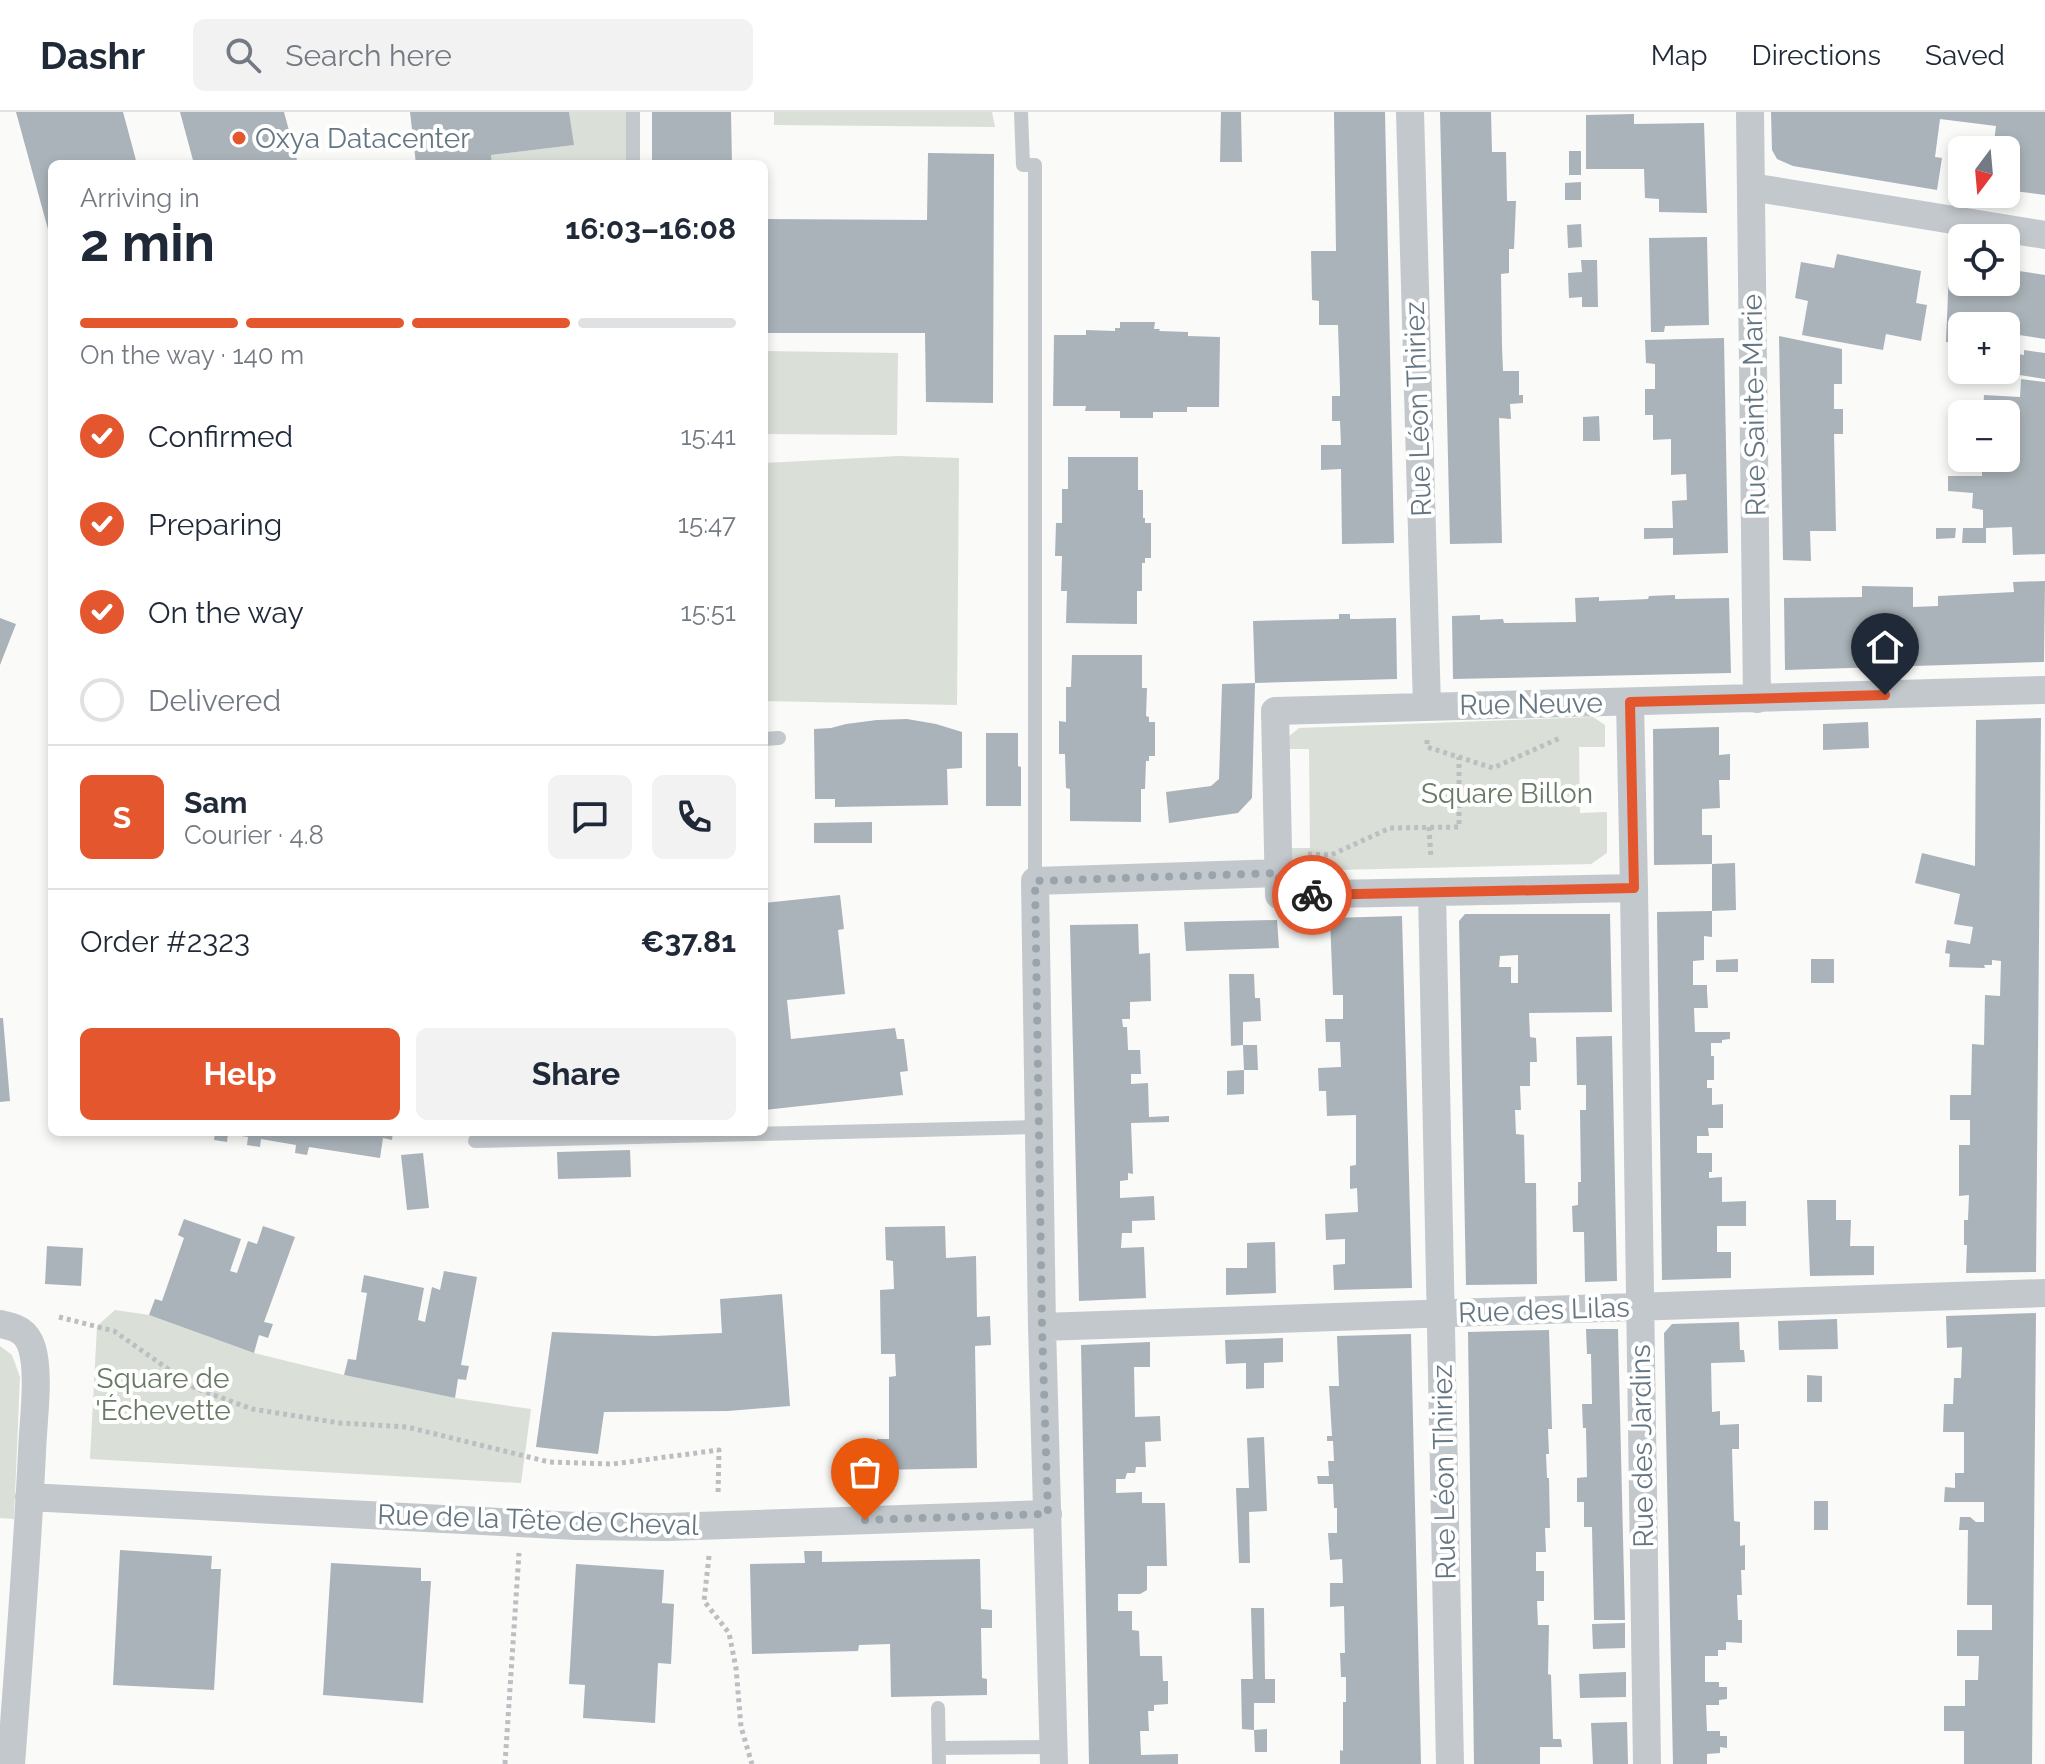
<!DOCTYPE html>
<meta charset="utf-8">
<style>
body{margin:0;font-family:Raleway,sans-serif;background:#f2f2f3;color:#1f2937;height:100vh;display:flex;flex-direction:column;font-size:30px;white-space:nowrap}
*{box-sizing:border-box;margin:0}
p{font-size:26px;color:#747a83}
.icon{flex:none;width:44px;height:44px;fill:none;stroke:currentColor;stroke-width:2;stroke-linecap:round;stroke-linejoin:round}
.map{position:relative;flex:1;overflow:hidden}
.side{position:absolute;left:48px;top:48px;width:720px;height:976px;display:flex;flex-direction:column;background:#fff;border-radius:12px;box-shadow:0 4px 12px #0003}
.side>*{flex:none}
.needle{width:52px;rotate:196deg}
.tools{position:absolute;left:1948px;top:24px;display:grid;gap:16px}
.tools a{display:grid;place-items:center;width:72px;height:72px;border-radius:12px;background:#fff;box-shadow:0 4px 12px #0003;font-size:40px}
.pin{position:absolute;display:grid;place-items:center;width:68px;height:68px;color:#fff;margin:-82px -34px;border-radius:50% 50% 50% 0;rotate:-45deg;box-shadow:0 0 8px #0007}
.pin .icon{rotate:45deg}
.courier{position:absolute;display:grid;place-items:center;width:80px;height:80px;margin:-40px;border:6px solid #e4572e;border-radius:50%;background:#fff;color:#222;box-shadow:0 2px 10px #0007}
.summary em{font-style:normal;font-weight:700}
.summary div{display:flex;flex-direction:column-reverse}
.summary{display:flex;align-items:center;justify-content:space-between;height:136px;padding:0 32px}
h1{font-size:52px;font-weight:700;line-height:60px}
.bar{display:grid;grid-template-columns:repeat(4,1fr);gap:12px 8px;align-content:center;height:96px;padding:0 32px}
.bar i{height:10px;border-radius:6px;background:#e0e1e3}
.bar .current{background:#e4572e}
.bar p{grid-column:span 4}
.line{display:flex;align-items:center;gap:20px;padding:0 32px;border-top:2px solid #e0e1e3}
.line div{flex:1}
.round{display:grid;place-items:center;flex:none;width:84px;height:84px;border-radius:12px;background:#f2f2f3}
ol{padding:0 32px;list-style:none}
li{display:flex;align-items:center;gap:24px;height:88px}
li p{margin-inline-start:auto}
li .icon{padding:8px;border-radius:50%;background:#e4572e;color:#fff;stroke-width:4}
li:last-child{color:#747a83}
li i{width:44px;height:44px;border:4px solid #e0e1e3;border-radius:50%}
.button{display:flex;gap:16px;margin-top:auto;padding:16px 32px}
.button a{flex:1;height:92px;border-radius:12px;background:#e4572e;color:#fff;font-size:32px;font-weight:700;line-height:92px;text-align:center}
.button a+a{background:#f2f2f3;color:#1f2937}
header{display:flex;align-items:center;gap:48px;box-sizing:border-box;height:112px;padding:0 40px;background:#fff;border-bottom:2px solid #e0e1e3}
header strong{font-size:38px}
nav{display:flex;gap:44px;margin-inline-start:auto;font-size:28px}
.search{width:560px;height:72px;background:#f2f2f3;display:flex;align-items:center;gap:20px;box-sizing:border-box;padding:0 28px;border-radius:12px;color:#747a83;font-size:30px}
.map>svg:first-child{display:block}
.green{fill:#dadfd7}
.building{fill:#aab3b9;fill-rule:evenodd}
.lines{fill:none;stroke-linecap:round;stroke-linejoin:round}
.path{stroke:#bbbfc2;stroke-width:5;stroke-dasharray:4 4;stroke-linecap:butt}
.lane{stroke:#c3c8cc;stroke-width:14}
.street{stroke:#c3c8cc;stroke-width:28}
.done{stroke:#99a4ac;stroke-width:8;stroke-dasharray:0 14.4}
.route{stroke:#e4572e;stroke-width:10}
.poi-dot{fill:#e4572e;stroke:#fff;stroke-width:3}
.labels{text-anchor:middle;dominant-baseline:central;stroke-width:8;stroke-linejoin:round;paint-order:stroke}
.poi-label{font-size:28px;fill:#657683;stroke:#fff;text-anchor:start}
.street-label{font-size:28px;fill:#657683;stroke:#fff}
.park-label{font-size:28px;fill:#687a64;stroke:#fff}
</style>
<header>
<strong>Dashr</strong>
<div class="search"><svg class="icon" aria-label="search" viewBox="0 0 24 24"><circle cx="10" cy="10" r="6"/><path d="M15 15l6 6"/></svg>Search here</div>
<nav><a>Map</a><a>Directions</a><a>Saved</a></nav>
</header>
<div class="map">
<svg width="2045" height="1652" viewBox="0 0 2045 1652">
<rect width="100%" height="100%" fill="#fafaf8"/>
<path class="green" d="M569 0H627V52H492L491 43 573 33Z
M774 0H992L995 15 774 13Z
M764 239 898 241 897 323 764 322Z
M899 344 959 346 957 593 764 589V351Z
M1593 605 1605 613V635H1579L1580 701 1607 700V741L1591 752 1295 759 1284 747V736H1310L1309 637H1283L1282 630 1299 616Z
M115 1198 149 1203 254 1241 344 1263 455 1286 531 1297 521 1371 90 1347 97 1214Z
M0 1234 12 1243 20 1265 14 1407 0 1406Z"/>
<path class="building" d="M16 0H123L137 52H52V132Z
M180 0H284L298 52H194Z
M410 0H569L574 33 491 43 492 52H416Z
M652 0H731L732 52H652Z
M1221 0H1241L1242 50H1220Z
M1334 0H1385L1394 431 1342 432 1341 357 1321 358V333H1341L1340 309H1332V284H1340V276L1338 213H1319V189L1312 188 1311 139H1336Z
M1440 0H1491L1492 40H1506L1507 89H1516L1514 137H1509V161L1501 162 1502 235 1503 259H1519V283H1523V291L1510 292 1511 307 1499 306 1502 431 1450 432Z
M1771 0H2045V83L2014 79 2012 90 1987 86 1988 82H2006V38H1993L1996 14 1940 7 1935 45 1942 46 1937 78 1793 54 1777 47 1772 38Z
M1634 2V12L1704 11 1707 101 1659 100V87L1645 86 1644 57H1586V3Z
M1569 39H1581V63H1569Z
M928 41 994 42 993 291 926 290 925 221H764V107L927 108Z
M1581 70V88H1565V71Z
M1581 112 1582 135 1568 136 1567 113Z
M1707 125 1709 213 1665 214 1664 220H1651L1649 126Z
M1837 142 1921 159 1916 191 1927 193 1921 229 1886 222 1883 238 1802 223 1808 189 1795 186 1801 150 1834 156Z
M1581 148H1597L1598 195H1582V185L1569 186 1568 161 1582 160Z
M1949 157 1962 158V170H1975L1974 177 1983 178V170H2006V157L2045 163V227L2006 221V214H1962V230H1946Z
M1120 210H1155L1154 217H1160L1159 219 1188 220V224L1220 225 1219 295H1187V300H1153V306H1120V299H1085L1086 294H1053L1054 223H1086V218L1115 219V216H1120Z
M1779 224 1842 237V272H1834V297H1843V322H1834L1836 419H1810L1811 449 1783 448Z
M1724 226 1728 441 1673 443V426L1644 427V416H1673L1672 389 1687 388 1686 362 1671 363V327L1653 328V303H1645V277H1655V252L1646 251 1645 228Z
M2024 238 2045 241V267L1999 260V258H2006V240L2024 243Z
M2021 267 2045 270V442L2013 443 2012 415 1986 416V431H1962L1963 416H1983V398L1972 396 1973 381 1948 379V364H1982V346H2006V302H1983L1984 283 2020 285Z
M1599 304 1600 329H1583V305Z
M1068 345H1138V378H1143V406H1145V411H1151V446H1145V451H1142V479H1137V512L1066 511 1067 479H1061L1062 444H1055L1056 411H1062V377H1068Z
M1936 416H1956L1955 426 1936 427Z
M2045 469 2044 550 1785 558 1784 486 1862 485V474L1913 475V495L1938 494V484L2014 480 2013 470Z
M1675 483V487L1729 486 1731 561 1453 567 1452 504 1480 503V508L1503 507 1504 511 1576 510 1575 486 1599 485V489L1625 488 1648 487 1649 484Z
M1339 502H1350V507H1356L1396 506 1397 567 1255 571 1253 509 1339 507Z
M0 506 16 512 0 553Z
M1072 543H1142V576H1147L1146 604 1149 605V610H1155V644H1149V649H1146L1145 677H1141V710L1070 709V677L1066 676 1065 642H1059V609L1066 610V575H1071Z
M1255 571 1252 686 1238 701 1169 711 1166 680 1211 674 1219 667 1222 572Z
M2041 606 2036 1160 1966 1161 1967 1133H1964V1108H1968L1969 1083 1959 1084V1033H1970V1008H1950V983H1971L1972 932 1984 933 1985 883 2000 884 2001 849 1992 848V853H1984L1985 856 1949 855 1950 842 1945 841 1947 828 1970 832 1973 815 1954 812 1960 782 1915 771 1922 741 1975 754 1976 608Z
M907 607 936 612 962 620V656L947 657 948 693 835 695V687H815L814 617 831 616 846 612 877 608Z
M1868 610 1869 636 1823 638V612Z
M1719 615V643L1730 642V668H1719L1720 696 1702 697V723H1712V752L1735 751 1736 798 1712 799V752L1654 753 1653 617Z
M986 621H1018V654L1021 655V694H986Z
M872 710V731H814V711Z
M840 783 844 817 838 818 845 882 787 888 791 927 895 916 897 927H904L908 959 900 960 903 983 764 998V791Z
M1712 799V825L1704 824V848L1693 849V873H1707V880L1708 896H1694L1695 920H1730V927L1722 928V931H1711V944H1714V968H1707V976H1712V993L1723 992V1016H1708L1709 1024H1697V1041H1712V1060H1709V1066L1722 1065V1090L1746 1089V1114H1717V1140H1731V1166L1662 1168 1657 800Z
M1465 802H1610L1612 900 1529 901 1530 925 1536 926 1537 950H1530V974H1520L1521 998H1515L1516 1022 1524 1023 1525 1071H1536L1537 1172 1466 1173 1459 809ZM1518 843V871H1511V855H1499L1500 844Z
M1402 804 1412 1176 1334 1178 1333 1153 1345 1152V1127L1326 1128 1325 1102 1358 1100 1357 1076 1350 1077V1054L1356 1053V1003L1327 1004 1326 979H1319L1318 956 1341 955 1340 930H1326L1325 907H1343V883H1333L1330 806Z
M1277 808 1279 836 1186 839 1184 810Z
M1138 812 1139 842 1150 841 1151 889 1130 890V907H1122L1123 915H1127L1128 938H1140L1141 962H1131V972L1148 971 1149 1005 1169 1004V1010L1131 1011 1133 1062 1128 1061V1068L1120 1069V1086L1154 1084 1155 1108 1132 1109V1121H1122L1121 1136 1144 1135 1146 1186 1079 1189 1070 813Z
M1738 847V860H1716V848Z
M1811 847H1834V871H1811Z
M1229 862H1254L1255 886H1260L1261 909 1243 910V933L1231 934Z
M0 906H3L10 989 0 990Z
M1612 924 1617 1169 1585 1170 1584 1120H1573L1572 1094 1578 1093V1070H1581L1580 998H1586V973H1577L1576 925Z
M1243 933H1257L1258 958H1244Z
M1244 958V982L1227 983V959Z
M215 1020H393L392 1028 383 1026 380 1046 309 1035 307 1043 295 1041 296 1033 261 1027 260 1035 247 1033 248 1025 228 1022 227 1030 214 1028Z
M630 1038 631 1065 558 1067 557 1040Z
M423 1041 429 1096 407 1098 401 1043Z
M1807 1088H1836V1108H1851L1850 1134H1874V1163L1810 1164Z
M184 1107 241 1127 230 1159 237 1161 248 1129 257 1132 263 1114 295 1125 264 1210 273 1212 268 1226 259 1223 254 1241 149 1203 155 1187 162 1189 184 1126 178 1123Z
M945 1114 946 1146 976 1144 977 1205 990 1204 991 1233 975 1234 977 1356 877 1358V1327H889V1265L896 1264 895 1242H881L880 1178 894 1177 893 1149 886 1148 885 1115Z
M1275 1130 1276 1181 1226 1183V1156H1247V1131Z
M47 1134 83 1136 81 1174 45 1172Z
M444 1159 477 1165 461 1253 469 1254 466 1268 458 1267 455 1286 344 1263 348 1247 356 1248 367 1181 361 1180 364 1163 424 1176 418 1208 425 1210 432 1175 440 1178Z
M782 1182 790 1294 728 1299 604 1300 598 1342 536 1335 552 1220 654 1224 722 1221 720 1187Z
M2036 1201 2032 1652H1964V1619H1944V1594H1965V1568H1978L1979 1544H1957V1518H1992V1493H1967L1968 1418H1959L1960 1405H1970L1976 1410H1984V1390H1944L1945 1375 1955 1376V1361H1964V1320H1943L1944 1292H1953L1954 1266H1961L1962 1235 1947 1236 1946 1204Z
M1837 1207 1838 1237 1779 1238 1778 1209Z
M1739 1210 1740 1238H1744L1745 1250 1711 1251 1712 1300 1720 1299V1313L1739 1312V1337H1732L1734 1409 1740 1410V1434L1745 1433V1458H1741L1742 1483H1737L1738 1508H1742V1531L1726 1530V1538H1718V1544H1705V1570H1719V1575H1727V1587L1719 1588V1593H1706L1707 1619H1720V1624H1727V1636L1720 1635V1641L1707 1642V1652H1673L1664 1221 1672 1212Z
M1586 1217H1618L1625 1508H1594L1592 1415H1584V1390H1577V1366L1587 1365 1586 1316H1583L1582 1292H1592L1591 1242H1587Z
M1549 1218 1552 1317H1548L1549 1342H1546L1547 1366H1549L1550 1416H1545L1546 1440H1536V1459H1544V1489H1537L1538 1513H1549L1548 1562 1551 1563 1553 1627H1561L1562 1635H1540V1652H1474L1468 1220Z
M1411 1222 1421 1652H1340V1638L1343 1639V1590H1346V1565H1341L1340 1541H1345L1344 1494 1330 1495V1471H1343L1342 1447 1330 1448 1328 1421H1337V1396H1334L1333 1372H1318L1317 1364H1329L1328 1349H1334L1333 1329H1327V1324H1332L1329 1274H1339L1337 1224Z
M1283 1226V1250L1264 1251V1276L1246 1277V1251L1226 1252 1225 1228Z
M1150 1230V1255H1134L1135 1305 1160 1304 1161 1329 1145 1330 1146 1355H1136L1135 1361H1127L1125 1367H1116V1381L1142 1380V1391H1165L1167 1454H1147V1478L1140 1482H1118V1499H1132V1518L1139 1519 1140 1544H1162L1163 1569H1168V1592L1154 1593V1599H1148L1149 1619H1140L1141 1643 1178 1642V1652H1089L1081 1233Z
M1807 1263 1822 1264V1290H1807Z
M1264 1325 1267 1399 1249 1400 1250 1451H1239L1236 1376H1249L1247 1326Z
M1814 1389H1828V1418H1814Z
M120 1438 212 1444 211 1457H221L214 1578 113 1573Z
M804 1439H822V1450L980 1447 981 1497 992 1498V1516H981L982 1566 987 1567V1583L891 1585 890 1532 859 1533 858 1539 752 1542 750 1452 805 1451Z
M331 1451 421 1456V1469H431L423 1591 323 1583Z
M576 1452 664 1458 662 1491 674 1492 671 1552 658 1551 655 1611 583 1606 585 1573 569 1572Z
M1251 1496H1264L1265 1567H1275V1591H1254V1618L1267 1617V1640H1255L1254 1618 1242 1617 1241 1567H1253Z
M1625 1511V1536L1593 1537 1592 1512Z
M1626 1560V1585L1580 1586 1579 1562Z
M1627 1610 1628 1652H1593L1591 1611Z"/>
<g class="lines">
<path class="path" d="M1427 628V635L1493 656 1560 626
M1429 715 1431 747
M1308 742 1331 743 1390 716 1459 715V645
M59 1205 114 1219 195 1276 252 1297 340 1311 407 1315 549 1350 613 1352 719 1338 718 1383
M709 1444 704 1489 729 1521 736 1556 741 1615 752 1652
M505 1652 519 1441"/>
<path class="lane" d="M633 0V52
M1021 0 1023 53H1035V769
M764 627 779 626
M475 1029 1039 1015
M938 1596 939 1652
M939 1636 1054 1635"/>
<path class="street" d="M1410 0 1427 595
M1750 0 1757 587
M1751 75 2045 123
M1630 590 1634 776 1279 783 1275 599 2045 578
M1634 776 1647 1652
M1432 780 1450 1652
M0 1212C16 1215 27 1219 32 1236 40 1263 33 1310 32 1340 27 1444 19 1548 11 1652
M1042 1215 2045 1181
M29 1385 576 1414 667 1415 1048 1402
M1054 1652 1042 1215 1035 769 1279 761"/>
</g>
<g class="lines">
<path class="done" d="M865 1408 1048 1402 1042 1215 1035 769 1279 761V783H1312"/>
<path class="route" d="M1312 783 1634 776 1630 590 1885 583"/>
</g>
<circle class="poi-dot" cx="239" cy="26" r="8"/>
<g class="labels">
<g class="poi-label">
<text x="255" y="26">Oxya Datacenter</text>
</g>
<g class="street-label">
<text transform="translate(1754 293) rotate(-91)">Rue Sainte-Marie</text>
<text transform="translate(1418 297) rotate(-92)">Rue Léon Thiriez</text>
<text transform="translate(1531 592) rotate(-1)">Rue Neuve</text>
<text transform="translate(1544 1198) rotate(-2)">Rue des Lilas</text>
<text transform="translate(1642 1334) rotate(-91)">Rue des Jardins</text>
<text transform="translate(1444 1360) rotate(-91)">Rue Léon Thiriez</text>
<text transform="translate(538 1408) rotate(2)">Rue de la Tête de Cheval</text>
</g>
<g class="park-label">
<text x="1507" y="681">Square Billon</text>
<text x="163" y="1266">Square de<tspan x="163" dy="32">'Échevette</tspan></text>
</g>
</g>
</svg>
<div class="tools">
<a><svg class="needle" viewBox="-14 -14 28 28"><path d="M0-13l5 13h-10z" fill="#e53935"/><path d="M0 13l5-13h-10z" fill="#747a83"/></svg></a>
<a><svg class="icon" aria-label="locate" viewBox="0 0 24 24"><circle cx="12" cy="12" r="6"/><path d="M12 2v4M12 18v4M2 12h4M18 12h4"/></svg></a>
<a>+</a>
<a>−</a>
</div>
<div class="pin" style="left:865px;top:1408px;background:#ea580c"><svg class="icon" aria-label="bag" viewBox="0 0 24 24"><path d="M5 8h14l-1 12H6zM9 8a3 3 0 0 1 6 0"/></svg></div>
<div class="pin" style="left:1885px;top:583px;background:#1f2937"><svg class="icon" aria-label="home" viewBox="0 0 24 24"><path d="M3 11l9-7 9 7M6 9v11h12V9"/></svg></div>
<div class="courier" style="left:1312px;top:783px"><svg class="icon" aria-label="bike" viewBox="0 0 24 24"><circle cx="6" cy="16" r="4"/><circle cx="18" cy="16" r="4"/><path d="M6 16l4-8h5l3 8M10 8l3 8H6M13 5h3"/></svg></div>
<section class="side">
<div class="summary"><div><h1>2 min</h1><p>Arriving in</p></div><em>16:03–16:08</em></div>
<div class="bar"><i class="current"></i><i class="current"></i><i class="current"></i><i></i><p>On the way · 140 m</p></div>
<ol>
<li><svg class="icon" aria-label="check" viewBox="0 0 24 24"><path d="M5 12l5 5 9-10"/></svg>Confirmed<p>15:41</p></li>
<li><svg class="icon" aria-label="check" viewBox="0 0 24 24"><path d="M5 12l5 5 9-10"/></svg>Preparing<p>15:47</p></li>
<li><svg class="icon" aria-label="check" viewBox="0 0 24 24"><path d="M5 12l5 5 9-10"/></svg>On the way<p>15:51</p></li>
<li><i></i>Delivered</li>
</ol>
<div class="line" style="height:144px"><b class="round" style="background:#e4572e;color:#fff">S</b><div><b>Sam</b><p>Courier · 4.8</p></div><a class="round"><svg class="icon" aria-label="chat" viewBox="0 0 24 24"><path d="M4 5h16v11H9l-5 4z"/></svg></a><a class="round"><svg class="icon" aria-label="phone" viewBox="0 0 24 24"><path d="M5 4h4l2 5-3 2q2 4 5 5l2-3 5 2v4C11 20 4 13 5 4z"/></svg></a></div>
<div class="line" style="height:104px"><div>Order #2323</div><b>€37.81</b></div>
<div class="button"><a>Help</a><a>Share</a></div>
</section>
</div>
